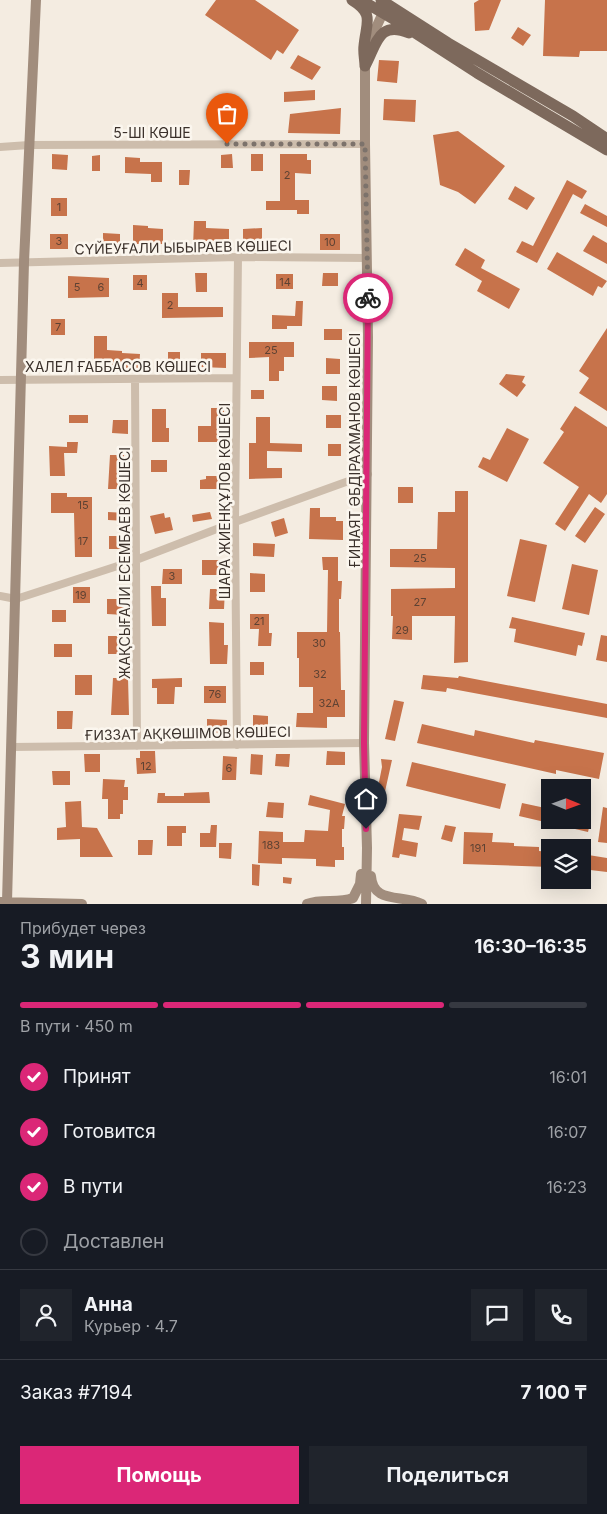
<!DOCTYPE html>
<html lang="ru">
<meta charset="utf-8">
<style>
body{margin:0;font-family:Inter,sans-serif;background:#20242c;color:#f1f3f6;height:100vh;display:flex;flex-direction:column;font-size:19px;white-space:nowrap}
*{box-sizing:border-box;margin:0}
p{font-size:16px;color:#9ea1a6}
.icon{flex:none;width:28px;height:28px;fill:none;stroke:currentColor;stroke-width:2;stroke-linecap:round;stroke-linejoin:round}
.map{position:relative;height:904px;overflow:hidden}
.panel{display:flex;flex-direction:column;background:#171b24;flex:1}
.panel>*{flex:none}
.needle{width:32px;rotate:91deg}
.controls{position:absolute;left:541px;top:779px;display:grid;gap:10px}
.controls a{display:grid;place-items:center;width:50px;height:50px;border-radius:0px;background:#171b24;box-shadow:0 5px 20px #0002;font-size:25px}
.pin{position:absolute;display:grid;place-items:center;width:42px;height:42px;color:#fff;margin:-51px -21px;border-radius:50% 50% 50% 0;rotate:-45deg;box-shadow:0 0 5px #0007}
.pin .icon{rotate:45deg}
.courier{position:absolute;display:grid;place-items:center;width:50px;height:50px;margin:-25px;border:4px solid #db2777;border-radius:50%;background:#fff;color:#222;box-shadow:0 1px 6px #0007}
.head em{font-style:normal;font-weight:700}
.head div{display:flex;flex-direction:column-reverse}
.head{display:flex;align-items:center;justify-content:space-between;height:85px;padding:0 20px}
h1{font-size:32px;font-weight:700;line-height:38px}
.bar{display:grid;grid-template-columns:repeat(4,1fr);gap:8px 5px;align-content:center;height:60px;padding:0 20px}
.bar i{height:6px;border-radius:4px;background:#363941}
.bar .active{background:#db2777}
.bar p{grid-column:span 4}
.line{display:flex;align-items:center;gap:12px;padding:0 20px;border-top:1px solid #363941}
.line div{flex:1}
.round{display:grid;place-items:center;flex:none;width:52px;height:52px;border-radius:0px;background:#20242c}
ol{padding:0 20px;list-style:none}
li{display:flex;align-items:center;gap:15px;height:55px}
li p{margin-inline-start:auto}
li .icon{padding:5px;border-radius:50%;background:#db2777;color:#fff;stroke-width:4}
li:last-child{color:#9ea1a6}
li i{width:28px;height:28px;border:2px solid #363941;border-radius:50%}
.primary-button{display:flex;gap:10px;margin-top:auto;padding:10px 20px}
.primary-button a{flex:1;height:58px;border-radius:0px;background:#db2777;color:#fff;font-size:20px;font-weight:700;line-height:58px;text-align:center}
.primary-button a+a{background:#20242c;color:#f1f3f6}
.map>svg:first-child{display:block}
.building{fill:#c7734b}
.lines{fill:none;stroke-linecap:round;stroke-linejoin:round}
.street{stroke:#cdbdac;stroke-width:8}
.secondary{stroke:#a18d7d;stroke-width:10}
.primary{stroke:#7d695c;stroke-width:11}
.done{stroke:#7c726b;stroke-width:5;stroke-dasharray:0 9}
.route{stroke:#db2777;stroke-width:6}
.labels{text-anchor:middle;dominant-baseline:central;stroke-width:5;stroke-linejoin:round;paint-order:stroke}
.number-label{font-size:11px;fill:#5e4233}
.street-label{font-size:14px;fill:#3b312b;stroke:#fbf6ee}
</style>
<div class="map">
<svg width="607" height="904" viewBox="0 0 607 904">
<rect width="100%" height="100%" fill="#f4ece1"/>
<path class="building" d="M216 0H255L299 30 283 54 277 50 271 60 205 15Z
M479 0H501L489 30 475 31 474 3Z
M545 0H607V51H580L579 57 543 56Z
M518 27 531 35 523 46 511 38Z
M298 55 321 67 312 80 290 68Z
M379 60 399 61 397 83 377 81Z
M315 90V100L284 102V92Z
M384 99 416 100 415 122 383 120Z
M341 108 340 134 288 133 290 114Z
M458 131 505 166 475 204 458 192 440 185 433 135Z
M52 154 68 155 67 170 52 169Z
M232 154 233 168H221V155Z
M251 154H263V171H251Z
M280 154H307V160H311V174L295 173V200H309V214H297V210H266V201H280Z
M100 155V171H92V156Z
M125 157 140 158V162H162V182H151V174L125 173Z
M179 170H190L189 185H179Z
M567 180 587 191 582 199 573 194 537 263 516 252 522 241 533 246Z
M515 186 535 198 527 210 508 199Z
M51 198H67V216H51Z
M585 204 607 216V227L580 213Z
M194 221H206V228L229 229V241H206V247H193Z
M133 225 148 226V228L163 229V244H133Z
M262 228V241L243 242V229Z
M103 233 120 234V244H103Z
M50 234H68V249H50Z
M320 234H340V250H320Z
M593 235 607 243V264L583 251Z
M465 248 485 260 481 268 520 289 509 309 477 291 482 281 455 265Z
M557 252 607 281 602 288 598 286 593 296 547 269Z
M195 273H207V292H196Z
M323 273H338V286H322Z
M276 274H293V289H276Z
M133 275H147V290H133Z
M68 276 109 278V297L68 298Z
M162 293H178V307H223V317L162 318Z
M296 301H303L302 326H287V329H272V315L295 316Z
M51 319H65V335H51Z
M607 328V411L579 393 589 378 579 371Z
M324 329H342V340H324Z
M94 336H107V350L122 351V353L140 354 139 368H94Z
M249 342H294V357H284V371H279V381H269V357L249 358Z
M168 352H180V371H168Z
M201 353H226V368L201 367Z
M326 358 340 359V374H326Z
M506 374 525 376 522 382 526 385 517 397 499 384Z
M322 386H337V401L322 400Z
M251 390H264V399H251Z
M575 406 607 427V494L601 503 589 494 565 531 555 524 579 487 543 463 564 432 560 429Z
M211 408H224V421H222V442H198V426H211Z
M152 409H166V428H169V442H152Z
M69 415H88V423H69Z
M326 415H341V428H326Z
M256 417H270V443L302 444V452L267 451V468H282V478L249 479V443H256Z
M113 420H128V434L112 433Z
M507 428 529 439 507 482 478 467 483 457 490 460Z
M67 442H78L77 453H64L65 476H50L49 446 67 447Z
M328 444H341V456H328Z
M110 455H124L123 489H108Z
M151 460H167V472H151Z
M206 476H223V489H200V480L206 479Z
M398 487H413V503H398Z
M455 491H468V662L454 663 455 616H412V640L392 639 393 616H391V589L455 588V568L390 567V549H437L438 512H455Z
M51 493H67V497H92V557H75L74 513H51Z
M595 507 605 514 585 543 575 536Z
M310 508H320V517H336V521H343V540L309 539Z
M108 512 126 513V521L108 520Z
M210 512 212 519 193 522 192 515Z
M164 513 165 518 170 517 173 530 155 534 150 516Z
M284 518 288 533 275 537 271 522Z
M109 536H124V549H109Z
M520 539 547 545 535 602 507 596Z
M253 543 275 544 274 557 253 556Z
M322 557H338V581H342L341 599H339V632H340L341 690H345V717H327V728L296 727 297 713H313V687H299V658H297V632H327L328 570H323Z
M202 560H225V575H202Z
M572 564 598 570 589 615 562 609Z
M163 569H182V584H162Z
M250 573 265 574V592H250Z
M151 586H161V598H166V626H152Z
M73 587H90V603H73Z
M210 589H225L224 609H209Z
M107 599H125V615L107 614Z
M52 610H66V622H52Z
M250 614H269V633H272L271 646H258L259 629H250Z
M512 617 585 633 582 646 578 645 576 656 514 642 516 629 509 628Z
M209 622 224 623V645H228L227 664H210Z
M601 635 607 636V662L596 660Z
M108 636H123V654H108Z
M54 644H72V657H54Z
M250 662H264V675H250Z
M75 675H92V695H75Z
M423 675 458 678 459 676 607 704V718L447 688 446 692 421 689Z
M113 678H128L129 715H111Z
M182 678V687H175L174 704H157V688H152V679Z
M204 686H226V703H204Z
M394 700 404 702 395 741 385 739Z
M57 711H73L72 729H57Z
M253 715 268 716V729H253Z
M207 719 227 720V733L207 732Z
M422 724 474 736 475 730 534 743 535 740 604 753 599 779 556 770V774L417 743Z
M140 751H155L156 773 137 774 136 758H140Z
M327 751 345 752V765H326Z
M84 754H100V772H85Z
M251 754 263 755 262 775 250 774Z
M276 754H290L289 767 275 766Z
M223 756 237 757 236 780H222Z
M381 759 392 760 382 805H379V782L382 767Z
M412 762 506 784 500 809 406 786Z
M52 771H70V785H53Z
M103 779 125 780 124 787H128V800H123V814H120V819H108V799H102Z
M209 792 210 803H157L158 793H165V796H184V793Z
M310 795 345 804 342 816H345L344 829H342V847H344V860H335V867L316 866V859L282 858V864L258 863 259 831 283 832V842H304L305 830 328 831 330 810 308 805Z
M81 801 82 827 97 828 113 857H80V839L57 840V828L66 827 65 802Z
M268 802 284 803 283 818 266 817Z
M522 803 550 809V820H582V817L591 819 588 832 519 816Z
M603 807 607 808V843L598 842Z
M399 814 422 816 419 830 404 828 402 840 418 843 416 857 400 854 399 858 392 857Z
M211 825H217L216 847H200V833H210Z
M445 825 456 827 452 842 441 839Z
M167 826H186V833H182V846H167Z
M464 832 493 833 492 842 514 843V846L539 847V851L550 852V867L463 864Z
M138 840H153L152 855H138Z
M219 843H232L231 859 219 858Z
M582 854 607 858V872L582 869Z
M252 864 260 865 259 886 252 885Z
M283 877 292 878 291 884 283 883Z"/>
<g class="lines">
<path class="street" d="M0 147 29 145 365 144
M0 263 238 257 367 258
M135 379 137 746
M0 380 236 378
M0 596 16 599 136 560 235 522 368 474
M237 745 235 522 238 257
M12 747 364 743"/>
<path class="secondary" d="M371 876C373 904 401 894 422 904
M0 902 82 904
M7 902 24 262 36 0
M307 904C322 898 338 904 353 898L360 884 361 874
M366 904 367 848 364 743 368 337 365 144V66L370 41 386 6"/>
<path class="primary" d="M352 0C375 14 366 23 364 46 363 52 365 60 365 66
M361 0 395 20 477 73 607 150
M381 0 448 43 573 116 607 139
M365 66C377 44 378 20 409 33"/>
</g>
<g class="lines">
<path class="done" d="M227 144H365L368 298"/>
<path class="route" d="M366 829 364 743 368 298"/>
</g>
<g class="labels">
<g class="number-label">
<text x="287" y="175">2</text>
<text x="59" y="207">1</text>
<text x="59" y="241">3</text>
<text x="330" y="242">10</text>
<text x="285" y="282">14</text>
<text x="140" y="283">4</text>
<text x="77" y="287">5</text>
<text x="101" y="287">6</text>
<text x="170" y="305">2</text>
<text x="58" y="327">7</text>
<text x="271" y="350">25</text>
<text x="83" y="505">15</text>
<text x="83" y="541">17</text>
<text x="420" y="558">25</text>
<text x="172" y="576">3</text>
<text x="81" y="595">19</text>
<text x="420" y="602">27</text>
<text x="259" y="621">21</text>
<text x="402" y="630">29</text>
<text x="319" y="643">30</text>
<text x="320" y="674">32</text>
<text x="215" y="694">76</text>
<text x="329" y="703">32А</text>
<text x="146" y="766">12</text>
<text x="229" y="768">6</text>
<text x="271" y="845">183</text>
<text x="478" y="848">191</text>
</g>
<g class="street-label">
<text x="152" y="132">5-ШI КӨШЕ</text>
<text transform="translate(183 247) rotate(-1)">СҮЙЕУҒАЛИ ЫБЫРАЕВ КӨШЕСI</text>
<text x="118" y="366">ХАЛЕЛ ҒАББАСОВ КӨШЕСІ</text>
<text transform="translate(354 450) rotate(-90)">ҒИНАЯТ ӘБДІРАХМАНОВ КӨШЕСІ</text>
<text transform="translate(224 501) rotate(-90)">ШАРА ЖИЕНҚҰЛОВ КӨШЕСІ</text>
<text transform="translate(124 563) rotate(-90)">ЖАҚСЫҒАЛИ ЕСЕМБАЕВ КӨШЕСI</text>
<text transform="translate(188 733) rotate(-1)">ҒИЗЗАТ АҚКӨШІМОВ КӨШЕСI</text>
</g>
</g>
</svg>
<div class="controls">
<a><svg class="needle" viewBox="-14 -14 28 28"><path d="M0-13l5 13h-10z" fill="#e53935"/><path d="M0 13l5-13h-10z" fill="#9ea1a6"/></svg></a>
<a><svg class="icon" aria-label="layers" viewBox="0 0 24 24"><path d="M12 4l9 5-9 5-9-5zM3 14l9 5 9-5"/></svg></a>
</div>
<div class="pin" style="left:227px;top:144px;background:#ea580c"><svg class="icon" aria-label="bag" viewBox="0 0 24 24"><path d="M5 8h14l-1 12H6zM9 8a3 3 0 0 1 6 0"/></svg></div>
<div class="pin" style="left:366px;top:829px;background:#1f2937"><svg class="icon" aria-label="home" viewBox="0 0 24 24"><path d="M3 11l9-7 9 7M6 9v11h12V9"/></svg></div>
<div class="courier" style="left:368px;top:298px"><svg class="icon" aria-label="bike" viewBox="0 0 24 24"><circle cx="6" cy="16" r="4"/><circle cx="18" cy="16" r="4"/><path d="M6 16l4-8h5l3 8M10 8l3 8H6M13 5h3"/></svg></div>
</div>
<section class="panel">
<div class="head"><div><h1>3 мин</h1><p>Прибудет через</p></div><em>16:30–16:35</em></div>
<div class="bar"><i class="active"></i><i class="active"></i><i class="active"></i><i></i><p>В пути · 450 m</p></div>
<ol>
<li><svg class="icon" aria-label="check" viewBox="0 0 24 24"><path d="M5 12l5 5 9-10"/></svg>Принят<p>16:01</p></li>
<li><svg class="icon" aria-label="check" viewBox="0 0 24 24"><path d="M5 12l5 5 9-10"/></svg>Готовится<p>16:07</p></li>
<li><svg class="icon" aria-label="check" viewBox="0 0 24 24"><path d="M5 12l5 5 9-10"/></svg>В пути<p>16:23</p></li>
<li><i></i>Доставлен</li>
</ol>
<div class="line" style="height:90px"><a class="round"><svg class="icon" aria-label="person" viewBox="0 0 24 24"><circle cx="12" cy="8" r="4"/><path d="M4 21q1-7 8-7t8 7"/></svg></a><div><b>Анна</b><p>Курьер · 4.7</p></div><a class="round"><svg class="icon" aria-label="chat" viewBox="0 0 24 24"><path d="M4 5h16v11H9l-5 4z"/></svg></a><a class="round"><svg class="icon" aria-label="phone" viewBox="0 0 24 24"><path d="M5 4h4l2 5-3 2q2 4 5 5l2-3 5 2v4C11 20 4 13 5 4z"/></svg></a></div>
<div class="line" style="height:65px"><div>Заказ #7194</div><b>7 100 ₸</b></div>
<div class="primary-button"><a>Помощь</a><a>Поделиться</a></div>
</section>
